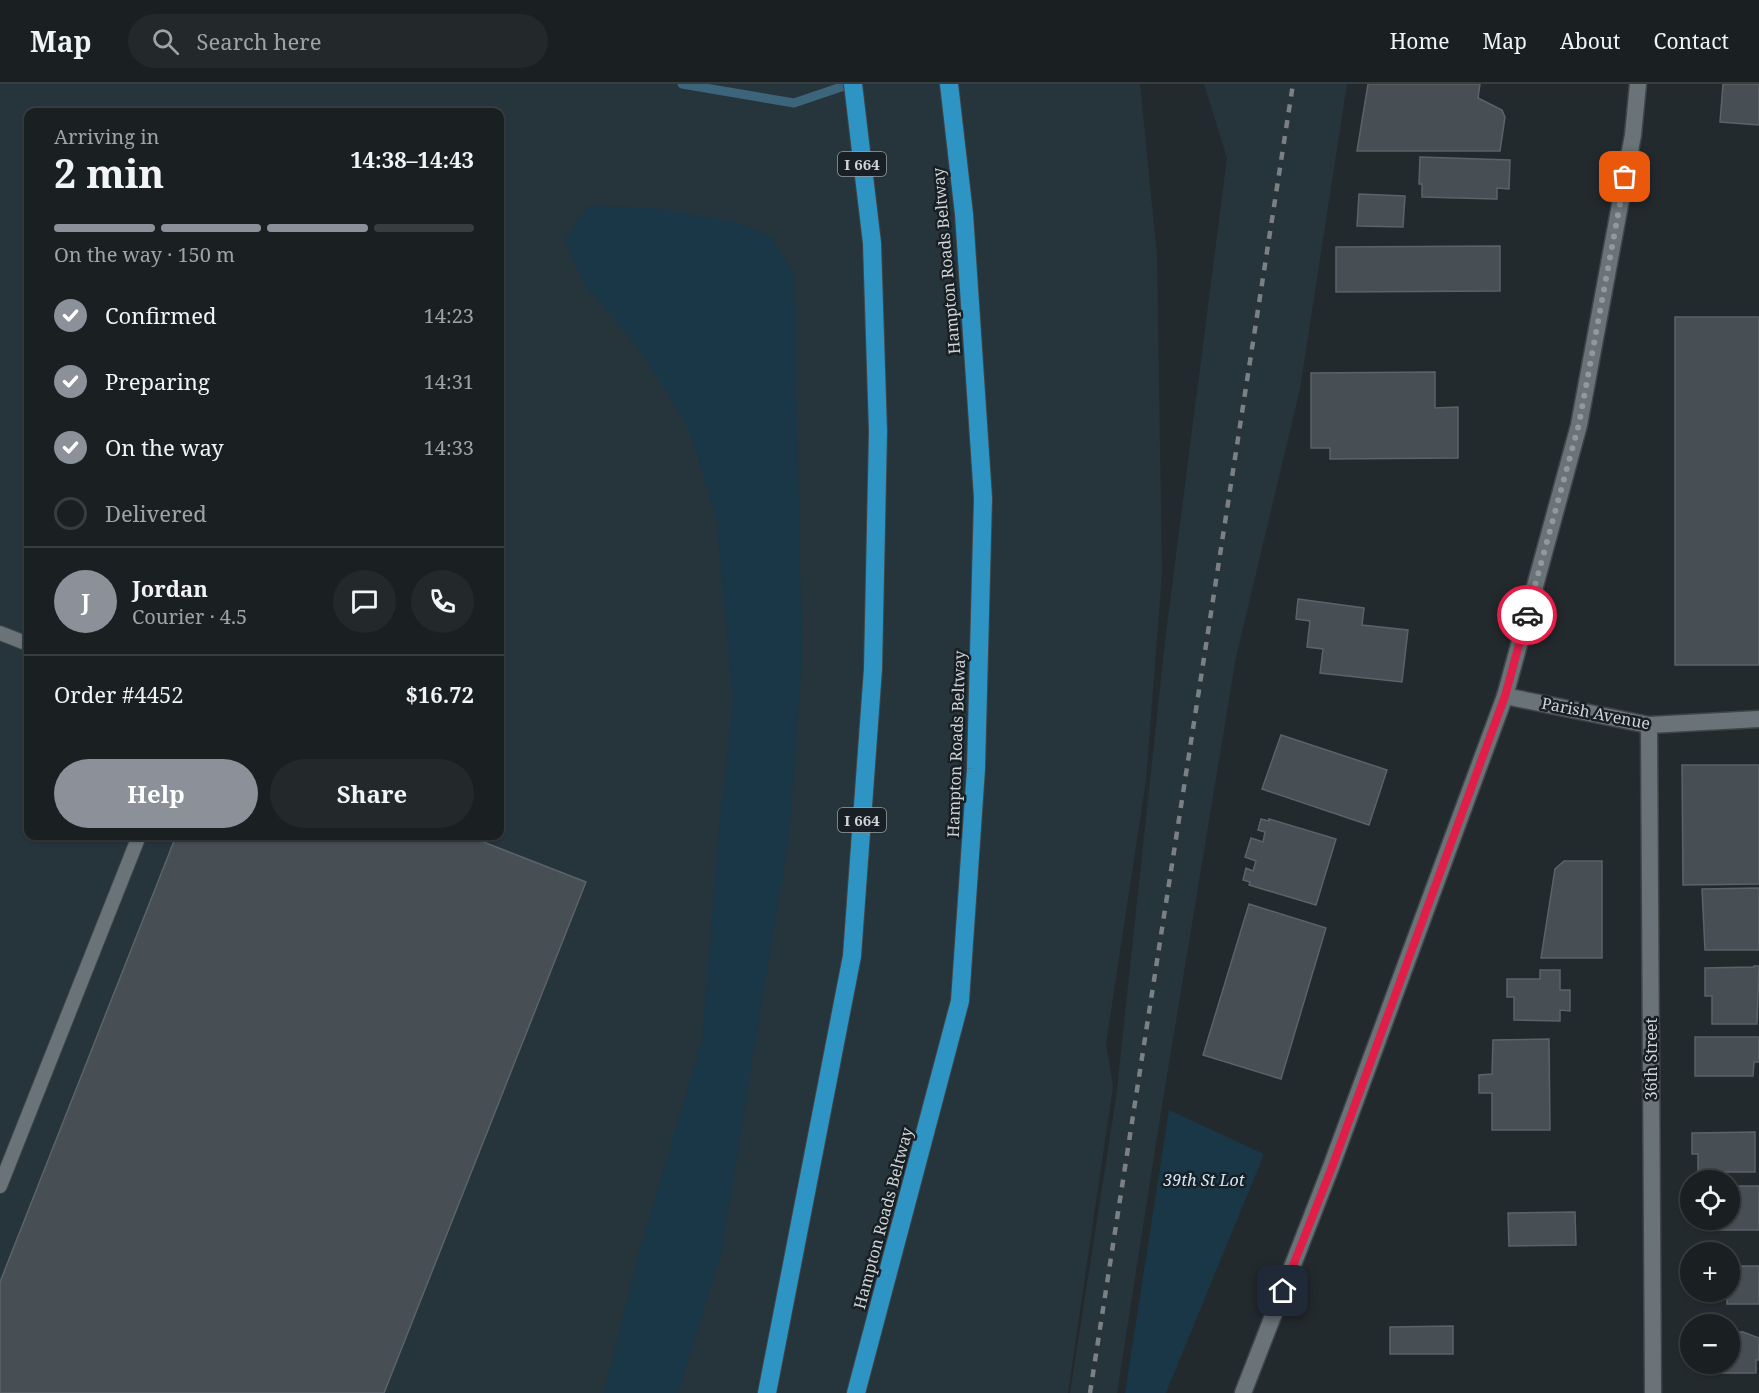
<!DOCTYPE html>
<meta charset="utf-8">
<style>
body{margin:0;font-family:"Noto Serif",serif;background:#23282a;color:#f1f3f6;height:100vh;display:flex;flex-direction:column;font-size:22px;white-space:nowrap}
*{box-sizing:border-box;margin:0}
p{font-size:20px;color:#9fa3a5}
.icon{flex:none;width:33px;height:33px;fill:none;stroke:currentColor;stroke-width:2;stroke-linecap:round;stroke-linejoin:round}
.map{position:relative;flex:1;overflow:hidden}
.details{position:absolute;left:24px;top:24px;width:480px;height:732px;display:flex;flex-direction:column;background:#1a2022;border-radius:12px;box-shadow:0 2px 4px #0004,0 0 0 2px #383e40}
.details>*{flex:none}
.tools{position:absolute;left:1680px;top:1086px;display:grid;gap:12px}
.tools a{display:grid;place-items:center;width:60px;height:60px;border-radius:50%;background:#1a2022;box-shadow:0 2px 4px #0004,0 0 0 2px #383e40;font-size:30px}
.pin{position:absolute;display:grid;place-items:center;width:51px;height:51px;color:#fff;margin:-26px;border-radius:12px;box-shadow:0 3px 9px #0006}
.courier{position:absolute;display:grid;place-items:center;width:60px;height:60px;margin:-30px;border:4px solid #e11d48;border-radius:50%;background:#fff;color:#222;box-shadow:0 2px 8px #0007}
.headline em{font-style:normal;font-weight:700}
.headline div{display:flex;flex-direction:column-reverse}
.headline{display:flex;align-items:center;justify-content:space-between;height:102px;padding:0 30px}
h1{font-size:39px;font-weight:700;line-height:45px}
.bar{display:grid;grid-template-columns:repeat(4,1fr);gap:9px 6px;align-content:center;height:72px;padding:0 30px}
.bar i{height:8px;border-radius:4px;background:#383e40}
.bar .on{background:#8c9099}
.bar p{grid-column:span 4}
.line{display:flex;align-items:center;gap:15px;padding:0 30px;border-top:2px solid #383e40}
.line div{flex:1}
.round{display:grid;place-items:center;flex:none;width:63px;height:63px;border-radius:32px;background:#23282a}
ol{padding:0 30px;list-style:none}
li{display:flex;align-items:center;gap:18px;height:66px}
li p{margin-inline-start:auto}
li .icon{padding:6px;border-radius:50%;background:#8c9099;color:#fff;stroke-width:4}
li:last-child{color:#9fa3a5}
li i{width:33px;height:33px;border:3px solid #383e40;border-radius:50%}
.action{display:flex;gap:12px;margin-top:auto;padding:12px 30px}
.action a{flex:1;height:69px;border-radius:36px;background:#8c9099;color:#fff;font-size:24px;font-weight:700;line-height:69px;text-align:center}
.action a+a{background:#23282a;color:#f1f3f6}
header{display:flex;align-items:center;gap:36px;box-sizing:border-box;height:84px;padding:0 30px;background:#1a2022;border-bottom:2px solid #383e40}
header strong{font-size:28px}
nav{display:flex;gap:33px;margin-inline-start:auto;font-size:21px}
.search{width:420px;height:54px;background:#23282a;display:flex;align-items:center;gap:15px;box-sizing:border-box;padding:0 21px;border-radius:33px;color:#9fa3a5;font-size:22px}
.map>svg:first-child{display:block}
.built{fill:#26343c;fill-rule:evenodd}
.green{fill:#193747}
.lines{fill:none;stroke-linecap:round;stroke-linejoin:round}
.stream{stroke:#3c647a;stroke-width:9}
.building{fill:#474f54;stroke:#5b6368;stroke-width:1.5}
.service-casing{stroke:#3f4548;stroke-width:16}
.minor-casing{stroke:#3f4548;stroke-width:19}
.secondary-casing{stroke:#3f4548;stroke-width:19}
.motorway-casing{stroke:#3f4548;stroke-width:20}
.service{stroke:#6a7378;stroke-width:14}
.minor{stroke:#6a7378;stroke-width:16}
.secondary{stroke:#6a7378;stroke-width:16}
.motorway{stroke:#2e94c4;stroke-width:18}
.rail{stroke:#7a8083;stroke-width:4.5;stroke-dasharray:8 8;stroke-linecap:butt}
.done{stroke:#93989b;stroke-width:6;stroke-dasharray:0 10.8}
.route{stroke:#e11d48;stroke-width:8}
.labels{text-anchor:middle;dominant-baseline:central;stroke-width:5;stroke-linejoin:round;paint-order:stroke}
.shield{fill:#192025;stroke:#989ea1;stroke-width:1.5}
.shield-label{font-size:15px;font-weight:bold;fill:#cfd4d6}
.street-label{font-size:16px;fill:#cfd4d6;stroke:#192025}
.park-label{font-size:16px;font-style:italic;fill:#cde7f7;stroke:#192025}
</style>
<header>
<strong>Map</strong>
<div class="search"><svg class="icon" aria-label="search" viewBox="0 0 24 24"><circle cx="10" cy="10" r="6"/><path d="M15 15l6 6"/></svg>Search here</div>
<nav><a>Home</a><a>Map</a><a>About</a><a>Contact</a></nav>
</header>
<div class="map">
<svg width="1759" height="1309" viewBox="0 0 1759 1309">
<rect width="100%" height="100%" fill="#232a2e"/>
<path class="built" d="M0 0H1140L1157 172 1162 490 1146 696 1106 960 1113 1002 1068 1309H0ZM28 28H500V752H28Z
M1204 0H1347L1300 305 1236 573 1160 1034 1117 1309H1070L1116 1014 1165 557 1227 74Z"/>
<path class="green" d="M588 122 654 124 738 138 772 154 794 190 802 576 789 751 721 1170 678 1309H604L639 1169 702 956 720 736 733 617 717 437 689 345 640 266 584 200 565 156Z
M1169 1026 1264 1070 1166 1309H1125Z"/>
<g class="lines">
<path class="stream" d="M682 0 794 19 850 0"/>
</g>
<path class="building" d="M1368 0H1480L1478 14 1502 26 1505 33 1500 67H1357Z
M1723 0H1759V41L1720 38Z
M1420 73 1510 76 1509 105 1497 104V115H1495L1422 113V100H1419Z
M1359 110 1405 112 1403 143 1357 142Z
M1500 162V207L1336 208V163Z
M1675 233H1759V581H1675Z
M1435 288V324L1458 323V374L1330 375V364H1311V289Z
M1298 515 1364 524 1362 541 1408 546 1402 598 1320 589 1323 565 1307 563 1310 537 1296 535Z
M1281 651 1387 686 1369 741 1262 705Z
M1682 681H1759V800L1683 801Z
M1261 735 1269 737V735L1336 755 1316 821 1249 801 1250 798 1243 796 1246 784 1253 787 1256 777 1245 773 1251 754 1263 758 1265 748 1258 746Z
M176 752H468L586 798 384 1309H0V1198Z
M1564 777H1602V874H1541L1555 785Z
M1759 804V866H1705L1702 805Z
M1249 820 1326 844 1281 995 1203 971Z
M1754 882H1759L1757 940H1712V912H1705V884L1754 883Z
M1540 886H1560V906H1570V927L1560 926V937L1514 936V913H1507V895H1540Z
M1695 953H1759V978H1754L1753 992H1695Z
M1549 955 1550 1046H1492V1009H1479V991L1492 990 1493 956Z
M1755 1048V1088H1698V1070H1692V1049Z
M1730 1102H1759V1146H1713V1136H1730Z
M1575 1128 1576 1161 1509 1162 1508 1129Z
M1730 1182H1759V1220H1727V1208H1730Z
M1453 1242V1270H1390V1243Z
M1730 1248H1743L1759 1254V1276H1756V1289H1714V1280H1730Z"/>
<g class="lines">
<defs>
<path id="service" d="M0 549 28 560
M0 1102 139 752"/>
<path id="minor" d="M1505 612 1649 641 1759 635
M1649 641 1653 1309"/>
<path id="secondary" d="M1243 1309 1331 1083 1505 612 1579 341 1633 51 1638 0"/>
<path id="motorway" d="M767 1309 852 872 873 585 878 347 872 159 853 0
M856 1309 960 917 976 685 983 414 964 130 949 0"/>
</defs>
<use href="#service" class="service-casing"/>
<use href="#minor" class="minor-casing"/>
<use href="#secondary" class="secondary-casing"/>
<use href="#motorway" class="motorway-casing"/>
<use href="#service" class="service"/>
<use href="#minor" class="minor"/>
<use href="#secondary" class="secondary"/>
<use href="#motorway" class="motorway"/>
<path class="rail" d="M1090 1309 1293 0"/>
</g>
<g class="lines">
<path class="done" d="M1527 531 1579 340 1625 93"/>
<path class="route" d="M1283 1207 1332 1083 1505 612 1527 531"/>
</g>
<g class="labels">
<g class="shield">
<rect x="838" y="68" width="48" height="24" rx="4.5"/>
<rect x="838" y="724" width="48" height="24" rx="4.5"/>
</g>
<g class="shield-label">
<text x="862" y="80">I 664</text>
<text x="862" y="736">I 664</text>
</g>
<g class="street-label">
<text transform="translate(946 177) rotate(-95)">Hampton Roads Beltway</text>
<text transform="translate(1596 629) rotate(11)">Parish Avenue</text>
<text transform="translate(956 660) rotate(-88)">Hampton Roads Beltway</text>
<text transform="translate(1651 975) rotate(-90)">36th Street</text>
<text transform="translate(883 1134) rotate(-75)">Hampton Roads Beltway</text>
</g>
<g class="park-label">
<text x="1204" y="1096">39th St Lot</text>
</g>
</g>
</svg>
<div class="tools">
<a><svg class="icon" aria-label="locate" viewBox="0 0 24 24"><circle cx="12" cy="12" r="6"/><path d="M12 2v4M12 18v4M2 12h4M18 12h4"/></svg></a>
<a>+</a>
<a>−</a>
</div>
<div class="pin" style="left:1625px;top:93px;background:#ea580c"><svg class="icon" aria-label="bag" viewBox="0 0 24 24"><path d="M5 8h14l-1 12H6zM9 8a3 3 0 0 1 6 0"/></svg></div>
<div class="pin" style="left:1283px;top:1207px;background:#1f2937"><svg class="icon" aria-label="home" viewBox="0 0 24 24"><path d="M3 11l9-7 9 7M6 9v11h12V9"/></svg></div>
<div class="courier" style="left:1527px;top:531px"><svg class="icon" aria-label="car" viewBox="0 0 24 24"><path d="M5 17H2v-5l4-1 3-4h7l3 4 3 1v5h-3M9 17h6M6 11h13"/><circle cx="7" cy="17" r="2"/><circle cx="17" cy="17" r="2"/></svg></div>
<section class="details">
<div class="headline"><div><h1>2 min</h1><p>Arriving in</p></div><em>14:38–14:43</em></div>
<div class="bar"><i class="on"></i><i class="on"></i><i class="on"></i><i></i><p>On the way · 150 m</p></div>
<ol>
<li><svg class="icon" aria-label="check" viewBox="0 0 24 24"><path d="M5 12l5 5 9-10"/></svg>Confirmed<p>14:23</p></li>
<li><svg class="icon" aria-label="check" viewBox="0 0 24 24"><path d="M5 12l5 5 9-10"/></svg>Preparing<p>14:31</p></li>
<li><svg class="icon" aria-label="check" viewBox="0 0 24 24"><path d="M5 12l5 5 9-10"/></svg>On the way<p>14:33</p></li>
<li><i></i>Delivered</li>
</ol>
<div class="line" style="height:108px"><b class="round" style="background:#8c9099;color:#fff">J</b><div><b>Jordan</b><p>Courier · 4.5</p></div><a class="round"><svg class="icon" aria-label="chat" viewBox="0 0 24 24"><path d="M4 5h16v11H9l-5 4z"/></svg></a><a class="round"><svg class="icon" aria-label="phone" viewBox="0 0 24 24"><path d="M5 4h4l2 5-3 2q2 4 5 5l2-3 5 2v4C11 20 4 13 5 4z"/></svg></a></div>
<div class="line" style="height:78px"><div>Order #4452</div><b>$16.72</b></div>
<div class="action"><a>Help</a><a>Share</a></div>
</section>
</div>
